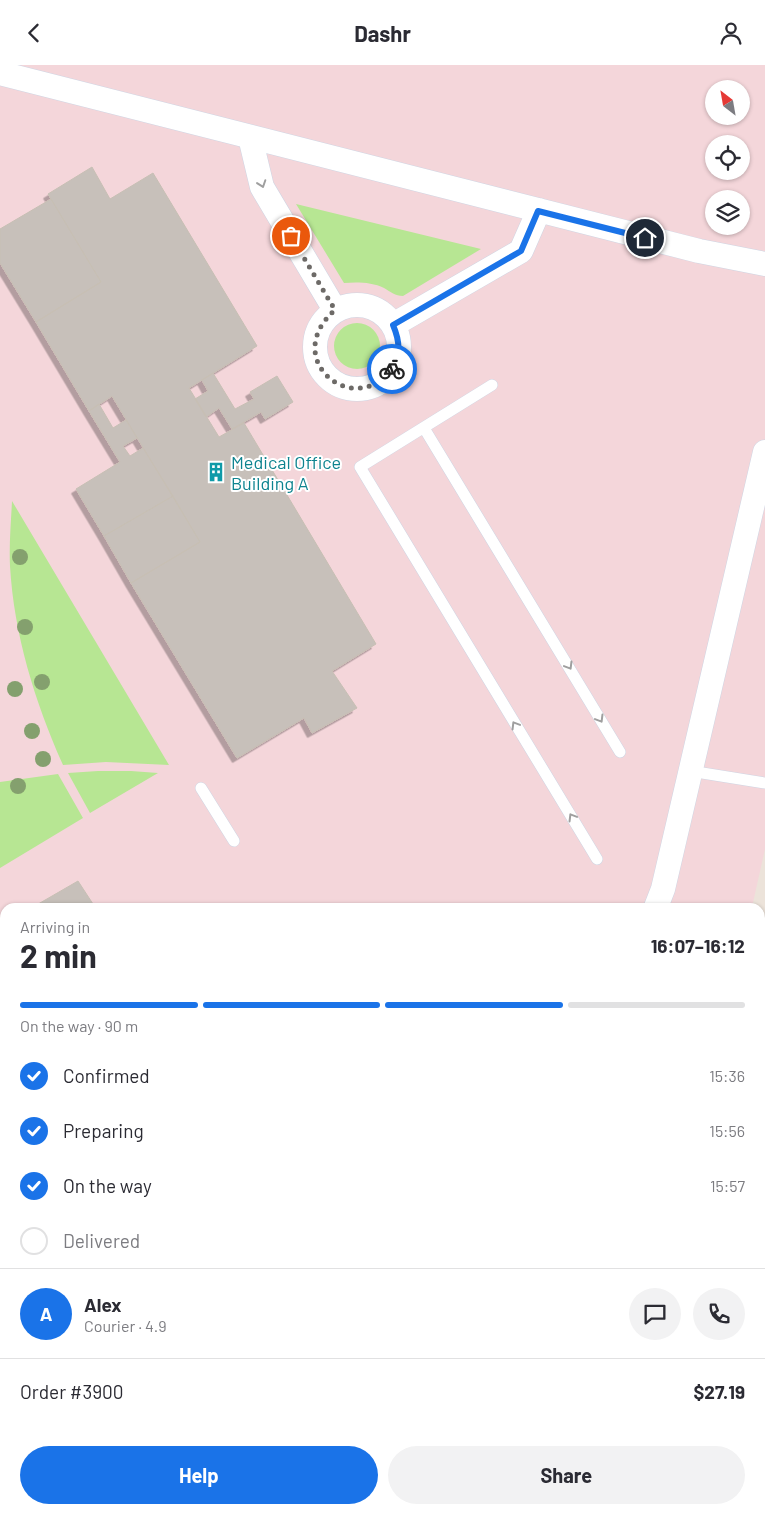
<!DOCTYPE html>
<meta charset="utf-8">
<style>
body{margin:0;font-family:Barlow,sans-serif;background:#f2f2f3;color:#2b2b33;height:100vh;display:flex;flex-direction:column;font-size:19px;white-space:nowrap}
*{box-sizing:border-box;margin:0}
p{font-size:16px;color:#7c7c81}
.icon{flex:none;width:28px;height:28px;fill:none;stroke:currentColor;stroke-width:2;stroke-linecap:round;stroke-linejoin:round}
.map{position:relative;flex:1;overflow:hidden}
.sheet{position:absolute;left:0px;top:838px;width:765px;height:611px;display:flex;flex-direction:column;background:#fff;border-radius:15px 15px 0 0;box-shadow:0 1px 4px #0004}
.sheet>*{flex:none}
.needle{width:32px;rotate:329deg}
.buttons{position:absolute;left:705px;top:15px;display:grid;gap:10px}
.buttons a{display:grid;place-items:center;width:45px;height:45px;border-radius:50%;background:#fff;box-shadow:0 1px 4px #0004;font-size:25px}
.pin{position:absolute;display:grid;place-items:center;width:42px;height:42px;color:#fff;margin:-21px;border:2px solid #fff;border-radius:50%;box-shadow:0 1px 5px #0007}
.courier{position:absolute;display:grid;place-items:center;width:50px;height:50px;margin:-25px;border:4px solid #1a73e8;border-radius:50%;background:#fff;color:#222;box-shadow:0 1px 6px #0007}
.head em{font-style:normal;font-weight:700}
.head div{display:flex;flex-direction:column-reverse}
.head{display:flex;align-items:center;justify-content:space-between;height:85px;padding:0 20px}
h1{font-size:32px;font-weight:700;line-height:38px}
.bar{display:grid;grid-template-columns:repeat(4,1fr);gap:8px 5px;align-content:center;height:60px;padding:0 20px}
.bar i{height:6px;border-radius:4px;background:#e1e1e2}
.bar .current{background:#1a73e8}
.bar p{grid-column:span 4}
.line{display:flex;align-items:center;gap:12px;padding:0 20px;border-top:1px solid #e1e1e2}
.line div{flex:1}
.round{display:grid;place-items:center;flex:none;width:52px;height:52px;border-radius:26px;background:#f2f2f3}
ol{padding:0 20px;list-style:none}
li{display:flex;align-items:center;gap:15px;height:55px}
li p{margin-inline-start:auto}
li .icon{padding:5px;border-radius:50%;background:#1a73e8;color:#fff;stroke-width:4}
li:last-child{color:#7c7c81}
li i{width:28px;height:28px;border:2px solid #e1e1e2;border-radius:50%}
.primary-button{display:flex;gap:10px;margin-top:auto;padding:10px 20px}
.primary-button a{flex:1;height:58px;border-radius:30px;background:#1a73e8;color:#fff;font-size:20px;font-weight:700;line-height:58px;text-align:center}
.primary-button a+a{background:#f2f2f3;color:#2b2b33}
header{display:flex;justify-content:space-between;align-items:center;height:65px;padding:0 20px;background:#fff;font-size:22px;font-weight:700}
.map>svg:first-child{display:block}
.medical{fill:#f4d6da;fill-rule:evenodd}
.green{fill:#b7e693}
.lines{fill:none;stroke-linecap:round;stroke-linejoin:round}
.stream{stroke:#67dbf4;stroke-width:8}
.building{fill:#c7c0ba;stroke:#c7bfb4;filter:url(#shadow)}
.service-casing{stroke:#cfd5e3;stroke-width:12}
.minor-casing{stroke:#cfd5e3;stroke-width:25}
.service{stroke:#fff;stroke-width:11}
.minor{stroke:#fff;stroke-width:24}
.tree{fill:#84a06e}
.oneway{stroke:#9f9f9f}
.done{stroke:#6d6a67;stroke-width:5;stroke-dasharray:0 9}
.route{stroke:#1a73e8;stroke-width:6}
.labels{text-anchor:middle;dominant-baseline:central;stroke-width:4;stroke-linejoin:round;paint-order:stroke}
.culture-label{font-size:18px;fill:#0d838f;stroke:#fff;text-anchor:start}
</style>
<header><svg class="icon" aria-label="back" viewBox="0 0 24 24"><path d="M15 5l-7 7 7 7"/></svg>Dashr<svg class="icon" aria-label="person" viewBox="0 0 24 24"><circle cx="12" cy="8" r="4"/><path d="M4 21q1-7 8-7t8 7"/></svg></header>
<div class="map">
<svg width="765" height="1448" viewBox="0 0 765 1448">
<defs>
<filter id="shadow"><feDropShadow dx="-4.5" dy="4.5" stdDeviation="0" flood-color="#0004"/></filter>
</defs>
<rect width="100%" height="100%" fill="#ece3da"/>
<path class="medical" d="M0 0H765V784L752 842H5V1273L0 1275ZM714 24H741V51H714ZM714 79H741V106H714ZM714 134H741V161H714Z"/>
<path class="green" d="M296 139 481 184 403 231C395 231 391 227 384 223 372 217 357 217 344 218Z
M334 281a23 23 0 1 1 46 0a23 23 0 1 1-46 0Z
M12 436 169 700 106 697 63 700C35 637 14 570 10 501 9 479 11 457 12 436Z
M98 706H131L158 708 90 748 68 708Z
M58 709 83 753 0 803V717Z"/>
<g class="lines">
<path class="stream" d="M79 1448 86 1444"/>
</g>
<path class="building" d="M92 102 110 134 153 108 257 281 189 323 219 372 244 358 376 579 332 606 357 643 312 668 304 653 237 693 131 518 200 477 112 331 89 346 36 257 101 217 48 129Z
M51 134 101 217 36 257 0 198V164Z
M213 308 235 344 254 334 250 327 277 311 293 337 265 354 261 347 232 364 219 343 206 352 195 334 208 326 202 315Z
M99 339 113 363 126 355 137 373 123 381 130 391 143 383 173 431 104 471 76 424 120 397 89 346Z
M173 431 200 477 131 518 104 471Z
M78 816 95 842H33Z
M5 859V910L0 902V862Z
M5 925V989L0 980V928Z
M0 1099 5 1107V1172L0 1175Z"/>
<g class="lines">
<defs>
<path id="service" d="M492 320 360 402 597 794
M424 363 620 687
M690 706 765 718
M201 723 234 776"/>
<path id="minor" d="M0 8 699 186 765 199
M250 72 262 122 335 245
M315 282a42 42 0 1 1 84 0a42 42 0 1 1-84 0Z
M393 260 521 186 539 145
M656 842 663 824 765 387
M0 1242 5 1239"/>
</defs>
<use href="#service" class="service-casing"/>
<use href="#minor" class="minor-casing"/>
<use href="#service" class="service"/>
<use href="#minor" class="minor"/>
</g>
<g class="tree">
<circle cx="20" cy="492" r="8"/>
<circle cx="25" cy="562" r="8"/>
<circle cx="42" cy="617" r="8"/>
<circle cx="15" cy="624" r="8"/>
<circle cx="32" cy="666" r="8"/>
<circle cx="43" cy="694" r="8"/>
<circle cx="18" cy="721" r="8"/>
</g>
<defs><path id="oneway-chevron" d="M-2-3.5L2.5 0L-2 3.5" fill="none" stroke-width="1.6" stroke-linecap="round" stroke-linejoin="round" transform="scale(1.25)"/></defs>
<g class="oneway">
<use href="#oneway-chevron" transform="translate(262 119) rotate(71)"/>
<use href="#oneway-chevron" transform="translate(569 601) rotate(59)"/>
<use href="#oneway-chevron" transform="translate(600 654) rotate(59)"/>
<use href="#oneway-chevron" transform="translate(515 660) rotate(-121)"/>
<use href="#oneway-chevron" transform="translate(572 752) rotate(-121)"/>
</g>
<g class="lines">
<path class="done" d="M291 171 335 245C279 294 354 355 392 304"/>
<path class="route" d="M392 304C402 290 399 274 393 260L521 186 538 146 645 173"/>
</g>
<defs>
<symbol id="building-bare" viewBox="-9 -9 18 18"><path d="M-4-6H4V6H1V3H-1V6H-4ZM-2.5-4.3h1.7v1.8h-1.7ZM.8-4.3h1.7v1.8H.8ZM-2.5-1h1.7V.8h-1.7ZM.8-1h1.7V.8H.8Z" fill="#0f9aa8" stroke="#fff" stroke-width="2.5" paint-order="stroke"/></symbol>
</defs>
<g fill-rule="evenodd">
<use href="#building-bare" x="202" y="393" width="28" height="28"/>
</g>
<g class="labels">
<g class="culture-label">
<text x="231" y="397">Medical Office<tspan x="231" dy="21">Building A</tspan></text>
</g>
</g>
</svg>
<div class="buttons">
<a><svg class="needle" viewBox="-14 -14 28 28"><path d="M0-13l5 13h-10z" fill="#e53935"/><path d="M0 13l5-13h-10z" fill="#7c7c81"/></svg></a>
<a><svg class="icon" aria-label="locate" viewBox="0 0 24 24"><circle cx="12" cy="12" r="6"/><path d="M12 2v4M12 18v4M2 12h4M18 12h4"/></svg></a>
<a><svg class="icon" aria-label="layers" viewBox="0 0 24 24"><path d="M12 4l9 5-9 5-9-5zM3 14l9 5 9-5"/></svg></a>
</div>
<div class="pin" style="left:291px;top:171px;background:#ea580c"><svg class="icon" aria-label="bag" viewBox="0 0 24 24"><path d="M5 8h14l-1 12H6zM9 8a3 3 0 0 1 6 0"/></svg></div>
<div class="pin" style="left:645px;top:173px;background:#1f2937"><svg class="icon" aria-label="home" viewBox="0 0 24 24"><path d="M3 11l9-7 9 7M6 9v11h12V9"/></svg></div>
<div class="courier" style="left:392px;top:304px"><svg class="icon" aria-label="bike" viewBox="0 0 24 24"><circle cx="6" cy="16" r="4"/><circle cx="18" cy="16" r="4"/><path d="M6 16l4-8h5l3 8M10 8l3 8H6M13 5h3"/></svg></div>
<section class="sheet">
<div class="head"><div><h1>2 min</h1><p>Arriving in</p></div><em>16:07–16:12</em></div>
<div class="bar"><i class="current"></i><i class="current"></i><i class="current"></i><i></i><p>On the way · 90 m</p></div>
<ol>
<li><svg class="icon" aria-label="check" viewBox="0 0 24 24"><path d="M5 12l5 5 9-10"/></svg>Confirmed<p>15:36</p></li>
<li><svg class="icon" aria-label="check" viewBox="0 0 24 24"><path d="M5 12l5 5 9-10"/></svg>Preparing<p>15:56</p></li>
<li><svg class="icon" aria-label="check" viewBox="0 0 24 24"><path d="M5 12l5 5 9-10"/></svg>On the way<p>15:57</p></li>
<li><i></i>Delivered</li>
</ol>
<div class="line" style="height:90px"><b class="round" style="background:#1a73e8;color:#fff">A</b><div><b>Alex</b><p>Courier · 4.9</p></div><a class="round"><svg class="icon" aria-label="chat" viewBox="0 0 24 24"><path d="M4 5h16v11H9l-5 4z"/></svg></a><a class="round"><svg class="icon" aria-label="phone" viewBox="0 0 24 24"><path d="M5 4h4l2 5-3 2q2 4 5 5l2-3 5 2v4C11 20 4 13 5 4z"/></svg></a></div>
<div class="line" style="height:65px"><div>Order #3900</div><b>$27.19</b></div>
<div class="primary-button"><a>Help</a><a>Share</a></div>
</section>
</div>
